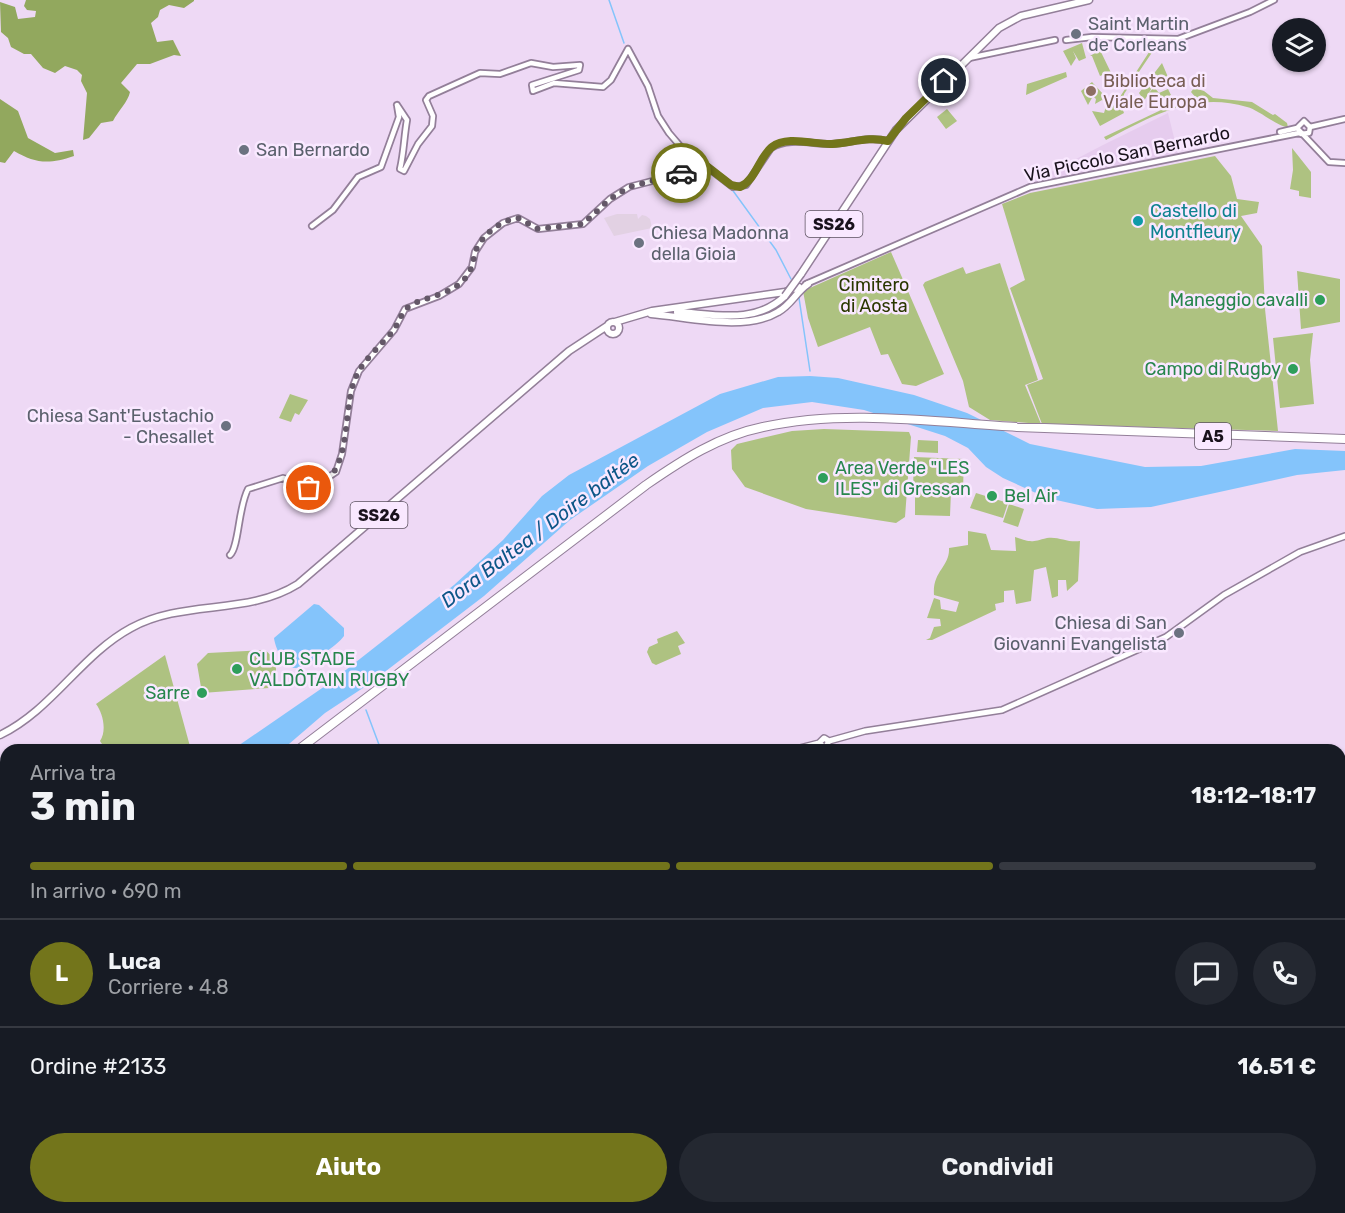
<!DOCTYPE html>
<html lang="it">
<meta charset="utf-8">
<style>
body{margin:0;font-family:Rubik,sans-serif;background:#242831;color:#f1f3f6;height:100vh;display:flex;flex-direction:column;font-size:22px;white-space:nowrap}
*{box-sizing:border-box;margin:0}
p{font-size:20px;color:#9ea1a6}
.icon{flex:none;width:33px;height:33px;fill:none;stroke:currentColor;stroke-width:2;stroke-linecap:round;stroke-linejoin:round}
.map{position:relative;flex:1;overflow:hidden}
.sheet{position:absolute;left:0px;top:744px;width:1346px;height:470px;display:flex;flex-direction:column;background:#171b24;border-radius:18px 18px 0 0;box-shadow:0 2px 4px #0004}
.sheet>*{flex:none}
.fabs{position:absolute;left:1272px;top:18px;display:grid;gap:12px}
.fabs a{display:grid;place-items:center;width:54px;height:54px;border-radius:50%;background:#171b24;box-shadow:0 2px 4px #0004;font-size:30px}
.pin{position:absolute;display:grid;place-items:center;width:51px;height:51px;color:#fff;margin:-26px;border:3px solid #fff;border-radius:50%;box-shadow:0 2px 6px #0007}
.courier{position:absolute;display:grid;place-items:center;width:60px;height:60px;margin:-30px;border:4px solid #73751b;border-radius:50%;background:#fff;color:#222;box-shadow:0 2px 8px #0007}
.headline em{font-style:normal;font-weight:700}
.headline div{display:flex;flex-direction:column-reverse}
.headline{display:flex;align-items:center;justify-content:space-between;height:102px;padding:0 30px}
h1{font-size:39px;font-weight:700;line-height:45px}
.bar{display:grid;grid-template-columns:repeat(4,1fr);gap:9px 6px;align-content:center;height:72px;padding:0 30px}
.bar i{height:8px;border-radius:4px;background:#363941}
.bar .current{background:#73751b}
.bar p{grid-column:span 4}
.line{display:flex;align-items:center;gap:15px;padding:0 30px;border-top:2px solid #363941}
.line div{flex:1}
.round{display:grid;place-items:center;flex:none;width:63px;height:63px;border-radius:32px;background:#242831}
.button{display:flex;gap:12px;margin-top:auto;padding:12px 30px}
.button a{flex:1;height:69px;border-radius:36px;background:#73751b;color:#fff;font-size:24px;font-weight:700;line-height:69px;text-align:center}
.button a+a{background:#242831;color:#f1f3f6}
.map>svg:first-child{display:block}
.built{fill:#e6ccee}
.education{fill:#e2d1e3}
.green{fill:#aec281}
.forest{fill:#92a85e}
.water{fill:#84c4fb}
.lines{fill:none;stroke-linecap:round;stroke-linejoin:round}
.stream{stroke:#84c4fb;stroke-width:1.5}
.tertiary-casing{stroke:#937f99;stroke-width:8}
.secondary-casing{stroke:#937f99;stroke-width:8}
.primary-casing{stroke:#937f99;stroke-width:9}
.motorway-casing{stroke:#937f99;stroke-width:10}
.tertiary{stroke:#fff;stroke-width:4.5}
.secondary{stroke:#fff;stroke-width:5}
.primary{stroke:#fff;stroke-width:6}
.motorway{stroke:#fff;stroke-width:8}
.primary-bridge-casing{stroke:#937f99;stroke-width:9;stroke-linecap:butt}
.primary-bridge{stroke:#fff;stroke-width:6}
.done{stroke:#645868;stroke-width:6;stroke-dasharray:0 10.8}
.route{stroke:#73751b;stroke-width:8}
.worship-dot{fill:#6b7280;stroke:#f9e8ff;stroke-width:2}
.education-dot{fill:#8d6e63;stroke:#f9e8ff;stroke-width:2}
.culture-dot{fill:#0f9aa8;stroke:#f9e8ff;stroke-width:2}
.leisure-dot{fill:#2e9e5b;stroke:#f9e8ff;stroke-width:2}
.labels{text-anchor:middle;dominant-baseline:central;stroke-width:5;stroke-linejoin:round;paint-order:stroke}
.shield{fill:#f9e8ff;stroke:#5c5260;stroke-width:1.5}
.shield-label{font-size:16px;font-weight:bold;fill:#19121c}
.worship-label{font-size:18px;fill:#5b616d;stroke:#f9e8ff;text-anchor:start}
.education-label{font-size:18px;fill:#785e54;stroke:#f9e8ff;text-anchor:start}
.street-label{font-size:18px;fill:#19121c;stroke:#f9e8ff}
.culture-label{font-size:18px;fill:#0d838f;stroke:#f9e8ff;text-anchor:start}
.park-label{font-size:18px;fill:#2a3700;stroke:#f9e8ff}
.leisure-label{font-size:18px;fill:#27864d;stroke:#f9e8ff;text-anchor:end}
.water-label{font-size:20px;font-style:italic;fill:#0c5688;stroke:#f9e8ff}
</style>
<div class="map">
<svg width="1345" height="1213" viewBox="0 0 1345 1213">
<rect width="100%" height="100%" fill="#eed9f5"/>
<path class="built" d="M1168 113 1178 154 1030 183 1103 145Z"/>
<path class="education" d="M617 214H637L638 219 642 215 646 216 650 219 652 228 614 236 604 218Z"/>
<path class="green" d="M1082 43 1086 58 1079 61 1073 51 1076 58 1071 66 1063 51Z
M1153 46V51L1124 94V103L1121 105 1124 113 1100 126 1092 111 1104 113 1107 103 1102 100 1095 104 1096 99 1093 96 1088 105 1081 91 1092 82 1114 106Z
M1100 50 1115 81 1112 83 1107 73 1100 76 1092 56H1090Z
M1162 63 1168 77 1164 79 1162 76 1152 80 1153 86 1144 101 1139 93Z
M1066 72 1067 77 1026 95 1027 84Z
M1154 87 1159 93 1168 89 1171 95 1147 106 1149 93Z
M1194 88 1204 91 1213 98 1252 102 1273 115 1275 114 1287 123 1288 127C1278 127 1259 110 1247 107 1194 91 1152 116 1106 140L1104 137 1178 102 1197 99 1191 92Z
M947 109 957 121 946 129 937 117Z
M1292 148 1311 172V198L1299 196V191L1290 189 1293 170Z
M1215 156 1231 176 1237 199 1259 202 1257 213 1241 216 1262 246 1265 309 1278 431 1042 424 1027 385 1043 379 1010 288 1025 280 1002 204 1030 193Z
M891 252 944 374 916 386 902 384 888 354 881 355 870 327 818 347 808 318 803 291Z
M1000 263 1038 380 1025 385 1041 424 990 420 969 407 963 381 923 285 925 282 963 267 966 274Z
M1297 271 1340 279V322L1301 329Z
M1313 333 1310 360 1314 404 1280 408 1273 338Z
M290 394 308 400 299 415 295 413 291 422 279 418Z
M824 429 909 432 911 437 905 517 896 523 806 509 745 487 732 469 731 450 737 444 792 431Z
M918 440 938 441V453L917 452Z
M914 457 964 459 963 489 913 488Z
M915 490 951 491 950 516 915 515Z
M976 493 1008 503 1003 518 970 508Z
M1009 504 1024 509 1018 527 1003 522Z
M968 531 986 534 991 550 1016 551 1015 537C1032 543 1031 542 1047 538 1058 536 1068 543 1080 541L1078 581 1067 591 1066 580H1058V596L1052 598 1046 567 1034 570 1031 601 1016 604 1014 590 1004 591V602L995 604 996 610 932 640H926L930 638 934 627 941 626 940 619 927 618 934 598 940 600 941 609 956 612 959 602 934 595C932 571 950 567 949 548L968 545Z
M677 631 685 643 678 646 681 654 656 665 652 663 647 652 649 647 658 643 657 639Z
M265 650C279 661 279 674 269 688L202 693 197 664 208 653Z
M165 655 191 750H106L100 741C107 731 103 713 96 704Z"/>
<path class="forest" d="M26 0H194V1L184 8 169 5 160 10 158 17 151 23 157 42 173 40 181 56 174 55 150 64H137L121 83 130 92C128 102 118 111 113 121L101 123 89 138 83 140 87 93 81 81 82 75 77 70 65 66 55 73 43 68 31 54H24L11 47 8 38 1 32 0 2 15 7 18 19 35 17 36 11 27 10 24 6Z
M0 99 18 111 28 138 55 153 73 150 74 156C48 165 35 163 14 151L5 163 0 162Z
M998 1208H1146L1153 1213H987Z"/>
<path class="water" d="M810 376 838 378 914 395 967 413 1030 444 1145 467 1201 466 1295 449 1345 451V470L1297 475 1151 507 1097 509 1047 498 1003 478 986 467 968 448 945 436 864 410 812 402 763 408 707 432 648 466 570 520 484 596 369 684 325 713 282 750H232L328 684 454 585 503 540 542 496 569 475 720 394 778 377Z
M314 604 319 605 344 628V636C338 645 306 667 296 668 284 669 275 647 274 638Z
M6 861V896H0V863Z"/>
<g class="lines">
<path class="stream" d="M609 0 624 43
M648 92 652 109 665 131
M731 188 776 250 791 279
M799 298 810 371
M366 710 381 750
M927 1208 931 1213
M271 1213 282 1208"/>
<defs>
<path id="tertiary" d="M1066 40 1092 37 1178 39 1250 12 1274 0
M628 49 648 86 658 116 669 133 681 147 733 187 746 185 771 148C789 137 811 144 831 144 851 143 868 136 888 141
M969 58 1055 40
M397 105 407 120C404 137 404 152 400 169L404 171 418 144 432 126 433 116 426 100 429 96 480 73 500 74 531 63 553 67 580 65 579 70 532 85 533 91 554 83 603 87 611 80 628 49
M1310 127 1345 119
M1297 128 1329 162 1345 163
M1297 128 1304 121 1310 127
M1280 132 1297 128
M1301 134 1309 133 1310 127
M312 226 333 210 358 177 381 167 399 117 397 105
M806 284 1030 187 1299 133
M230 555C239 547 238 508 248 489L283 478 314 487 336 472 342 454 351 391 359 371 394 330 405 309 439 296 459 284 472 267 475 252 484 238 503 223 518 218 538 229 583 224 610 199 629 187 683 173 704 164
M1340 1034 1345 1033"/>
<path id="secondary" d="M819 743 825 748 829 741
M792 750 819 743 824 738 829 741 865 731 1002 710 1166 637 1224 595 1300 552 1345 536
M0 1152H6"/>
<path id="primary" d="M801 274 896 130 999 28 1021 16 1089 0
M677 312C714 314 755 325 785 296
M651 314C688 317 745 332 778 312 791 305 796 292 808 284
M615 322 652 311 785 292 799 287
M607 328a6 6 0 1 1 12 0a6 6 0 1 1-12 0Z
M0 735C52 710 81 655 131 628 184 599 247 616 298 584L569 351 607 326"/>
<path id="motorway" d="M298 750 646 485C682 460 719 436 763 427 845 409 934 422 1017 427 1127 432 1236 436 1345 439
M0 924 6 921"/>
</defs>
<use href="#tertiary" class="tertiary-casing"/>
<use href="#secondary" class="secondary-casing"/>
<use href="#primary" class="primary-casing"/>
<use href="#motorway" class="motorway-casing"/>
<use href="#tertiary" class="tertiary"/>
<use href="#secondary" class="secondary"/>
<use href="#primary" class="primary"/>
<use href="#motorway" class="motorway"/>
<defs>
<path id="primary-bridge" d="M785 296 801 274"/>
</defs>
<use href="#primary-bridge" class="primary-bridge-casing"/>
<use href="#primary-bridge" class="primary-bridge"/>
</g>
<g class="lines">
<path class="done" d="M309 488C353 482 342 414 354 382 360 362 380 347 393 331 399 323 401 311 411 305 430 295 453 295 467 276 473 268 473 259 476 250 483 234 501 220 518 218L538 229 583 224 610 199 629 187 681 173"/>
<path class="route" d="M681 173 704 164 731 185 740 187C756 180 759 157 772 147 787 135 815 145 832 144 852 143 868 136 888 141L906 118 944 81"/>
</g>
<g class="worship-dot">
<circle cx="1076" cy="34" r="6"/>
<circle cx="244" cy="150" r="6"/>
<circle cx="639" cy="243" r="6"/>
<circle cx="226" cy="426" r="6"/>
<circle cx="1179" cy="633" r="6"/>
</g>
<circle class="education-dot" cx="1091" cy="91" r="6"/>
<circle class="culture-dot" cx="1138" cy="221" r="6"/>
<g class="leisure-dot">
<circle cx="1320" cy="300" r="6"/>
<circle cx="1293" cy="369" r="6"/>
<circle cx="823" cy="478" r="6"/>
<circle cx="992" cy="496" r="6"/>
<circle cx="237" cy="669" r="6"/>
<circle cx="202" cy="693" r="6"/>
</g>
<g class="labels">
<g class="shield">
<rect x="805.5" y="211" width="57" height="26" rx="4.5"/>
<rect x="1195" y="423" width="36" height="26" rx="4.5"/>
<rect x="350.5" y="502" width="57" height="26" rx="4.5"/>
</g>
<g class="shield-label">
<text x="834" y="224">SS26</text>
<text x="1213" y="436">A5</text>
<text x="379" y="515">SS26</text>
</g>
<g class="worship-label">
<text x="1088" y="24">Saint Martin<tspan x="1088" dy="21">de Corleans</tspan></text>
<text x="256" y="150">San Bernardo</text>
<text x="651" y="233">Chiesa Madonna<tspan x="651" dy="21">della Gioia</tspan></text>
<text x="214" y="416" text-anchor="end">Chiesa Sant'Eustachio<tspan x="214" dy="21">- Chesallet</tspan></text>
<text x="1167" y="623" text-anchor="end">Chiesa di San<tspan x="1167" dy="21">Giovanni Evangelista</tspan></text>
</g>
<g class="education-label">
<text x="1103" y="81">Biblioteca di<tspan x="1103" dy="21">Viale Europa</tspan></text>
</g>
<g class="street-label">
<text transform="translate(1127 154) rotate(-12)">Via Piccolo San Bernardo</text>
</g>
<g class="culture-label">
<text x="1150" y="211">Castello di<tspan x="1150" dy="21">Montfleury</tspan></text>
</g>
<g class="park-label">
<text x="874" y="285">Cimitero<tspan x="874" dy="21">di Aosta</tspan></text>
</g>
<g class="leisure-label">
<text x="1308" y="300">Maneggio cavalli</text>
<text x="1281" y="369">Campo di Rugby</text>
<text x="835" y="468" text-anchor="start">Area Verde "LES<tspan x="835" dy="21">ILES" di Gressan</tspan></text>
<text x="1004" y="496" text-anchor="start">Bel Air</text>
<text x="249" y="659" text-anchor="start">CLUB STADE<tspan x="249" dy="21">VALDÔTAIN RUGBY</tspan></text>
<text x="190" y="693">Sarre</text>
</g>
<g class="water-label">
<text transform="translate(540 530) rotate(-37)">Dora Baltea / Doire baltée</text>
</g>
</g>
</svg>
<div class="fabs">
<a><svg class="icon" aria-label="layers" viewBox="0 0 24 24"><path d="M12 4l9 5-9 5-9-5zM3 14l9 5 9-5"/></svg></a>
</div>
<div class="pin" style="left:309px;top:488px;background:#ea580c"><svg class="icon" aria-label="bag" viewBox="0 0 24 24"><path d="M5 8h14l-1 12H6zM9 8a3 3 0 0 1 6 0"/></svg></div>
<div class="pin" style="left:944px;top:81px;background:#1f2937"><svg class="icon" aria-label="home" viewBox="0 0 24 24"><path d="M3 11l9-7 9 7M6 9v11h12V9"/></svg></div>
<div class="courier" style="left:681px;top:173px"><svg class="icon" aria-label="car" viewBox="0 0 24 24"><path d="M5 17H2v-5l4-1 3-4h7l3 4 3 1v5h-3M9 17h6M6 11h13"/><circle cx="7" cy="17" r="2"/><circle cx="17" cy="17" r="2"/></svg></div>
<section class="sheet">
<div class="headline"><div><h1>3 min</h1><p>Arriva tra</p></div><em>18:12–18:17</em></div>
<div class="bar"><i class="current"></i><i class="current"></i><i class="current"></i><i></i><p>In arrivo · 690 m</p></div>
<div class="line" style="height:108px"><b class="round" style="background:#73751b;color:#fff">L</b><div><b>Luca</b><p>Corriere · 4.8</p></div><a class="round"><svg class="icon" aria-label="chat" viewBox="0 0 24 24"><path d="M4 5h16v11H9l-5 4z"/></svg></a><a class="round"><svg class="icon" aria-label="phone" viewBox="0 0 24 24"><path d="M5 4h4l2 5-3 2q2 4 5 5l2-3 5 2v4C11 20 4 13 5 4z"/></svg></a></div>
<div class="line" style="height:78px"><div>Ordine #2133</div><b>16.51 €</b></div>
<div class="button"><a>Aiuto</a><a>Condividi</a></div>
</section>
</div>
